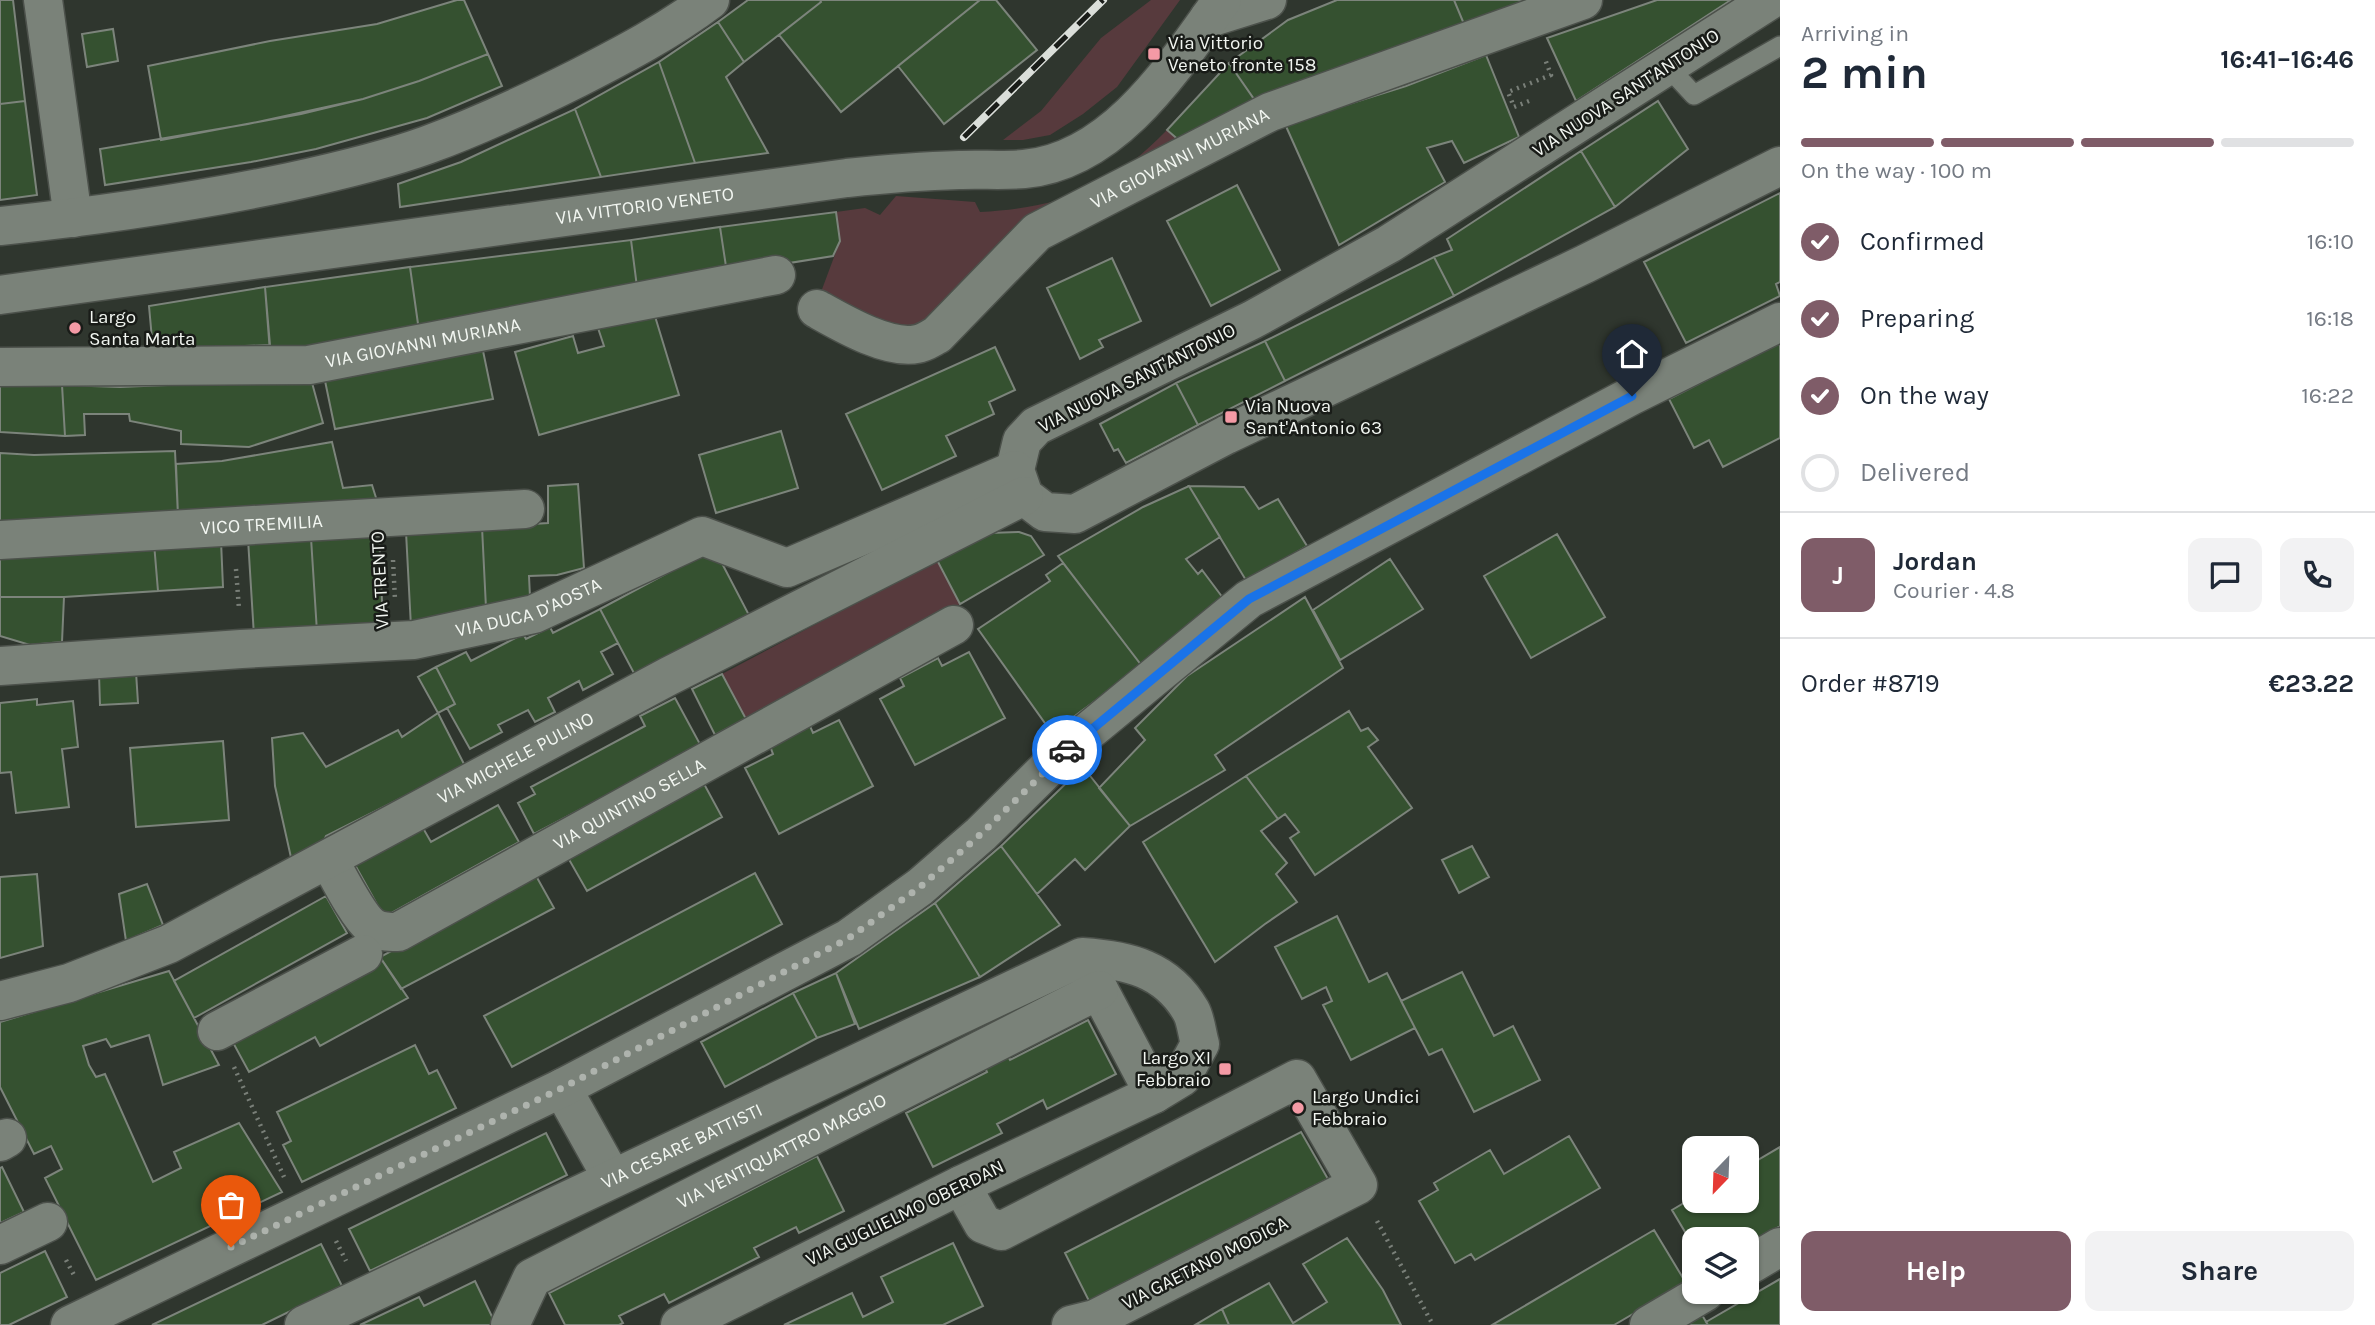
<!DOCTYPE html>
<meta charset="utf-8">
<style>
body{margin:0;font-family:Karla,sans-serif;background:#f2f2f3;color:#1f2937;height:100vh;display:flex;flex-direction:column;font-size:26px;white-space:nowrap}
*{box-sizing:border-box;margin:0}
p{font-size:23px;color:#747a83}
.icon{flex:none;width:38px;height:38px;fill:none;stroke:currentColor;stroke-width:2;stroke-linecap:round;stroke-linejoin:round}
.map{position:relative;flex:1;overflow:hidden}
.sheet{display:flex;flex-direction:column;background:#fff;width:595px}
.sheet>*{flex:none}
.needle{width:46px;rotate:203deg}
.controls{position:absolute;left:1682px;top:1136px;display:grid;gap:14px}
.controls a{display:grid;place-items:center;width:77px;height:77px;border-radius:14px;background:#fff;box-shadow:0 2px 5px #0004;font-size:35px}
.pin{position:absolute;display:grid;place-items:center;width:60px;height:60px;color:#fff;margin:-72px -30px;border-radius:50% 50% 50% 0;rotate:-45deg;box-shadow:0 0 7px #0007}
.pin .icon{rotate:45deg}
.courier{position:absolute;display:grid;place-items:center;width:70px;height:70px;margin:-35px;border:5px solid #1a73e8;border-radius:50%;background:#fff;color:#222;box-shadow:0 2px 9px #0007}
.head em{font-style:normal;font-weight:700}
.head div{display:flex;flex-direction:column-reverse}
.head{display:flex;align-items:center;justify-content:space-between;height:119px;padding:0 21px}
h1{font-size:46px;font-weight:700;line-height:52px}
.bar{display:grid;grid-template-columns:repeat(4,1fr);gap:10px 7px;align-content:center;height:84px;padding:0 21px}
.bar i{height:9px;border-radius:5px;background:#e0e1e3}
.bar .active{background:#7f5c68}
.bar p{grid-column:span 4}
.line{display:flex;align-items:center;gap:18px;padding:0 21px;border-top:2px solid #e0e1e3}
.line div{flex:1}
.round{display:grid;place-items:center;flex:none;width:74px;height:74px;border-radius:14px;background:#f2f2f3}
ol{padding:0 21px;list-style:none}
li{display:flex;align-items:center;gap:21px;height:77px}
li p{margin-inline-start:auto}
li .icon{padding:7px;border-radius:50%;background:#7f5c68;color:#fff;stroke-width:4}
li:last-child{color:#747a83}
li i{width:38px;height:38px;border:4px solid #e0e1e3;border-radius:50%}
.cta{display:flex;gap:14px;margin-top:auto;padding:14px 21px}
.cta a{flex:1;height:80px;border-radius:14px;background:#7f5c68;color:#fff;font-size:28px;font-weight:700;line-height:80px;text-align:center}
.cta a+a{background:#f2f2f3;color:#1f2937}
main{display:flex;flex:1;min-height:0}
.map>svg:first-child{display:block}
.grass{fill:#573a3d}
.building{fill:#355130;stroke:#7c847b;stroke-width:2}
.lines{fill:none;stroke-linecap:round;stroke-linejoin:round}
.lane-casing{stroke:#4c514b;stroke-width:22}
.street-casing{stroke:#4c514b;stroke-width:41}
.secondary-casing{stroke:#4c514b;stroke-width:41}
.path{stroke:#797f78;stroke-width:4.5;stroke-dasharray:2 5;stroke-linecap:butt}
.lane{stroke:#7a8279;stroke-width:19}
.street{stroke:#7a8279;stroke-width:38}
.secondary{stroke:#7a8279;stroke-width:38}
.rail-casing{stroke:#dbdfda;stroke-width:8}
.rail{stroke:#191c18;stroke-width:5;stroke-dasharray:16;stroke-linecap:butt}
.done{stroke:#aeb3ad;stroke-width:7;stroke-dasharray:0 12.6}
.route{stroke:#1a73e8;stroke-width:9}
.poi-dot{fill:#f49aa5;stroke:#191c18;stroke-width:2.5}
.labels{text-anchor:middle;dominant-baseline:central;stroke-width:5;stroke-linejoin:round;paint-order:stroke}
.poi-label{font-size:19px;fill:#f2f6f1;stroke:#191c18;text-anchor:start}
.street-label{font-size:19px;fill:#f2f6f1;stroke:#191c18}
</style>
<main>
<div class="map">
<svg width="1780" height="1325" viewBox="0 0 1780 1325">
<rect width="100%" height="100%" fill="#2f362e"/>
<path class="grass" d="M1151 0H1180L1117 87 1083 114 1050 135 1023 140H1003L1041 111 1101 38Z
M1167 130 1181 142 937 322 889 329 821 292 840 241 836 212 865 208 880 215 896 196 975 202 980 212C1060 208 1111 188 1167 130Z
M937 560 960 604 746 719 722 674Z"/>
<path class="building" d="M0 0H13L25 101 0 104Z
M457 0H464L488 54 419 81 363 99 301 114 161 140 148 66 270 41 377 24Z
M748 0H820L821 2 744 62 718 22Z
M820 0H980L841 112 779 35 821 2Z
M980 0H996L1037 50 944 124 898 66Z
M1337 0H1454L1464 24 1256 102 1229 63 1288 20Z
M1454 0H1526L1464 24Z
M1657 0H1731L1576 101 1547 38Z
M718 22 744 62 726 77 768 153 695 163 659 62Z
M113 29 118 61 87 67 82 34Z
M488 54 502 86 427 118 316 149 251 162 105 185 100 149 248 124 363 99 419 81Z
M1486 55 1519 137 1464 163 1452 141 1427 148 1445 182 1339 245 1285 124 1406 86Z
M659 62 695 163 601 177 575 109Z
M1229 63 1256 102 1181 142 1167 130Z
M25 101 37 195 0 200V104Z
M1658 101 1688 149 1615 207 1581 151Z
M575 109 601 177 400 207 398 184 461 162Z
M1581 151 1615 207 1454 296 1434 257 1452 250 1447 239Z
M1237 185 1280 270 1211 306 1167 221Z
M1780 193V282L1776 284 1780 296 1686 343 1644 262Z
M836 212 840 241 833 256 727 273 720 227Z
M720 227 727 273 637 287 631 240Z
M631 240 637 287 419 331 410 267Z
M1434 257 1454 296 1285 381 1265 341Z
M1112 258 1141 321 1099 340 1103 347 1080 359 1047 288Z
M410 267 419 331 270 352 265 287Z
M265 287 270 345 153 350 149 306Z
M654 313 679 395 539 435 515 352 573 336 578 353 604 346 598 328Z
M1265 341 1285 381 1198 425 1176 383Z
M1780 342V438L1723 467 1709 440 1694 448 1669 399Z
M482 346 493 399 335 429 324 376Z
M995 347 1015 390 989 402 994 414 946 436 956 456 882 490 846 414Z
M311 379 323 423 249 447 181 444V431L130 421 129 414H84L85 435 65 436 62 385 120 387Z
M1176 383 1198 425 1126 463 1118 449 1114 451 1100 424Z
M0 384 62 385 65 436 0 432Z
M781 431 798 488 716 513 699 455Z
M332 442 343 488 372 485 378 504 178 516 176 464 222 461Z
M175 451 178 516 0 527V453L34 455Z
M578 484 584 568 557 575 529 576 530 597 486 608 482 527 548 523V486Z
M1189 486 1244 487 1259 509 1278 499 1307 546 1247 582Z
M1189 486 1220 537 1186 559 1198 574 1202 570 1223 598 1142 666 1058 556 1143 507Z
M482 527 486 608 411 627 406 532Z
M1019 532 1031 536 1044 555 960 604 937 560 989 533Z
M379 533 383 625 317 632 311 538Z
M1557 534 1605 617 1531 658 1484 576Z
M311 538 317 632 254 636 248 539Z
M221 541 223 587 158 591 154 543Z
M154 543 158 591 64 597H0V552Z
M714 548 750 617 636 677 600 609Z
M1390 559 1423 609 1340 660 1313 610Z
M1063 563 1142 666 1052 733 978 629 1050 581 1046 575Z
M0 597H64L62 642 30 645 0 636Z
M1305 597 1343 668 1215 755 1225 770 1130 826 1099 788 1145 740 1135 728 1187 676Z
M600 609 618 643 601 652 613 674 583 690 579 681 548 698 555 712 535 722 528 710 498 725 502 732 470 749 447 708 455 704 436 667 466 652 471 661 523 634 526 639 550 627 553 633Z
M969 652 1005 718 915 765 880 699 904 686 900 678 938 658 942 666Z
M436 667 455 704 438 713 418 677Z
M136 672 138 703 100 705 99 674Z
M722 674 746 719 715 735 692 689Z
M675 698 701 746 534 834 518 803 535 794 531 787 645 726 640 716Z
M37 699V705L73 701 78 747 62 749 69 807 16 813 11 772 0 773V703Z
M1349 711 1361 731 1368 728 1378 740 1368 747 1412 808 1315 875 1290 838 1299 832 1285 814 1278 819 1246 776Z
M438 713 465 766 326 836 322 845 292 862 275 786 272 738 303 733 326 767 398 730 402 737Z
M839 720 873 786 779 834 745 768 773 754 770 746 810 726 813 733Z
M223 741 229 820 136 827 130 748Z
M1083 767 1130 826 1085 870 1075 859 1037 894 1001 846Z
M1246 776 1278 819 1261 831 1287 863 1276 874 1297 902 1265 924 1215 962 1143 842Z
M703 782 722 817 587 891 567 856Z
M498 805 519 842 384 917 355 865 423 828 431 842Z
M1001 846 1060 925 980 977 935 903Z
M1472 846 1489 877 1459 893 1442 860Z
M755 873 782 924 512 1067 484 1016Z
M37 874 43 946 0 958V877Z
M535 874 554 908 401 989 380 957Z
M147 884 163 925 126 941 119 894Z
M326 896 347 933 194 1018 174 981Z
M935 903 980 977 859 1029 836 973Z
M1337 916 1369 982 1387 973 1415 1028 1351 1060 1323 1005 1332 1001 1326 987 1302 999 1275 947Z
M380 957 408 998 320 1046 315 1037 249 1072 230 1037Z
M169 971 219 1065 163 1085 149 1035 111 1047 106 1039 83 1046 89 1065 96 1077 105 1074 153 1182 181 1168 174 1152 239 1123 282 1192 96 1280 45 1178 62 1169 51 1146 34 1154 0 1087V1022Z
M1462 972 1494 1036 1513 1026 1540 1080 1474 1112 1442 1049 1429 1055 1401 1001Z
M836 973 855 1024 817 1038 793 993Z
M793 993 817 1038 725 1087 701 1042Z
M1088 1020 1116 1074 1047 1109 1043 1100 997 1124 1002 1133 933 1167 906 1113 987 1072 982 1061 1004 1049 1010 1060Z
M415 1045 429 1074 437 1070 456 1108 302 1182 283 1145 291 1141 277 1112Z
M1301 1132 1328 1179 1089 1301 1065 1253Z
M546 1133 567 1175 370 1271 349 1229Z
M1569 1136 1600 1188 1475 1260 1471 1254 1455 1263 1419 1201 1438 1190 1434 1183 1490 1150 1504 1174Z
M1780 1147V1226L1746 1246V1239H1694V1247L1672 1210 1694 1197V1200H1746V1167Z
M817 1156 844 1211 799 1233 796 1227 754 1248 759 1257 669 1303 664 1294 619 1316 623 1323 619 1325H565L549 1293Z
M2 1167 24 1212 0 1223V1168Z
M1654 1230 1686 1283 1614 1325H1492Z
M1347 1238 1383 1290 1401 1325H1229L1222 1309 1269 1283 1293 1323 1327 1302 1303 1264Z
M953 1243 983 1306 943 1325H784L852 1293 863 1317 893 1302 881 1277Z
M321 1244 342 1286 262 1325H152Z
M45 1251 67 1297 9 1325H0V1273Z
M1780 1279V1325H1708L1706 1322Z
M475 1281 496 1325H360L419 1297 424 1306Z
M1222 1309 1229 1325H1195Z
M1702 1315 1708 1325H1686Z"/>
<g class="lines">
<defs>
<path id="lane" d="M1668 67 1694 95 1780 46"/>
<g id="street">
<path d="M43 0 73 218"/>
<path d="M1770 0 1389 244 1252 320 1036 426 1022 441 1015 470 1024 496 1045 512 1075 514 1226 435 1585 264 1780 166"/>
<path d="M1209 18 1267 0"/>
<path id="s1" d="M0 295 847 178C885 174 922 171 959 170 981 169 1003 171 1024 169 1114 161 1174 67 1222 0"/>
<path id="s2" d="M817 309C842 323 888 350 917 344 924 343 931 338 937 335L1037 232 1270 112 1583 0"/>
<path id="s3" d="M0 367 309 365 776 275"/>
<path id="s4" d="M0 540 525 509"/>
<path id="s5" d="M0 666 241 649 414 640 534 614 702 536 787 568 1015 470"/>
<path id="s6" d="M329 860C338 876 358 916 371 926 379 932 389 932 398 932L954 625"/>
<path d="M1088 969 1154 1094"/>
<path id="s7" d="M0 1001 69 983 169 944 669 676 1024 496"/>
<path d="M217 1031 363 954"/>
<path d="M562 1088 612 1178"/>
<path d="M0 1142 7 1138"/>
<path d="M961 1185 983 1224 1001 1231 1297 1079 1358 1185 1095 1319 1071 1325"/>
<path d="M0 1245 48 1222"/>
<path d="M1746 1267 1780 1247"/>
<path d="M70 1325 562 1088 849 938 920 887 981 834 1068 748 1249 599 1631 396 1780 322"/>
<path id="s8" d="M304 1325 1082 957C1128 960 1167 969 1191 1011 1196 1020 1197 1034 1200 1044L1182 1077 1154 1094 961 1185 680 1325"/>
<path id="s9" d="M510 1325 532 1278 1099 990"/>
<path d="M1649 1325 1705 1292"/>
</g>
<path id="secondary" d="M0 226C97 216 193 202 289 182 335 172 383 161 427 145 479 126 528 103 578 78 623 55 669 31 710 0"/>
</defs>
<use href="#lane" class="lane-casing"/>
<use href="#street" class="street-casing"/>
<use href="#secondary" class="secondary-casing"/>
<path class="path" d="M1529 101 1514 107 1508 92 1551 75 1545 59
M393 560 395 600
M236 569 239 609
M234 1067 284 1177
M1377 1221 1433 1325
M336 1241 346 1261
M66 1260 75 1277"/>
<use href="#lane" class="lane"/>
<use href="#street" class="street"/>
<use href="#secondary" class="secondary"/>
<defs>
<path id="rail" d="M964 137 1103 0"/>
</defs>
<use href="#rail" class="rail-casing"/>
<use href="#rail" class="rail"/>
</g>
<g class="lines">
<path class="done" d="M231 1247 562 1088 849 938 920 887 981 834 1067 750"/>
<path class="route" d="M1067 750 1249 599 1632 396"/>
</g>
<g class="poi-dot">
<rect x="1147" y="47" width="14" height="14" rx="3.5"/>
<circle cx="75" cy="328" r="7"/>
<rect x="1224" y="410" width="14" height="14" rx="3.5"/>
<rect x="1218" y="1062" width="14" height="14" rx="3.5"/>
<circle cx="1298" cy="1108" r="7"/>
</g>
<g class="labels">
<g class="poi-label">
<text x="1168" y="43">Via Vittorio<tspan x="1168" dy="22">Veneto fronte 158</tspan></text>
<text x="89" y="317">Largo<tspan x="89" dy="22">Santa Marta</tspan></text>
<text x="1245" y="406">Via Nuova<tspan x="1245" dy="22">Sant'Antonio 63</tspan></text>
<text x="1211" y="1058" text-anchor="end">Largo XI<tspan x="1211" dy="22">Febbraio</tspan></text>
<text x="1312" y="1097">Largo Undici<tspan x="1312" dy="22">Febbraio</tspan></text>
</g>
<g class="street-label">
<text transform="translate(1626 93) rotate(-33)">VIA NUOVA SANT'ANTONIO</text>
<text stroke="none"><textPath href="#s2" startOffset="434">VIA GIOVANNI MURIANA</textPath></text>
<text stroke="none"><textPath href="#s1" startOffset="651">VIA VITTORIO VENETO</textPath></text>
<text stroke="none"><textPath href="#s3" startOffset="425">VIA GIOVANNI MURIANA</textPath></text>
<text transform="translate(1137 378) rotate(-27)">VIA NUOVA SANT'ANTONIO</text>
<text stroke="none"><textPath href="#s4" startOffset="262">VICO TREMILIA</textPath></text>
<text transform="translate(380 580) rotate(-93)">VIA TRENTO</text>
<text stroke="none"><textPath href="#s5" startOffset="534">VIA DUCA D'AOSTA</textPath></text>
<text stroke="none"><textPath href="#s7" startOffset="572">VIA MICHELE PULINO</textPath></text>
<text stroke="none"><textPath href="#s6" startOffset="371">VIA QUINTINO SELLA</textPath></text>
<text stroke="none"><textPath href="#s8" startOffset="418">VIA CESARE BATTISTI</textPath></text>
<text stroke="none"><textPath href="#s9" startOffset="332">VIA VENTIQUATTRO MAGGIO</textPath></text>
<text transform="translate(905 1213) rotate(-26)">VIA GUGLIELMO OBERDAN</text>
<text transform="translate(1205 1263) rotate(-27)">VIA GAETANO MODICA</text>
</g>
</g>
</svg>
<div class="controls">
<a><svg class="needle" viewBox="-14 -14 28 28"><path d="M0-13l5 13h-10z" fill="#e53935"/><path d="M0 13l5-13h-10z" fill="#747a83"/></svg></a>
<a><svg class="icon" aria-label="layers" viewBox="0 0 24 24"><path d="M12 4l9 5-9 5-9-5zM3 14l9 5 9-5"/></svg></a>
</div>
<div class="pin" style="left:231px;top:1247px;background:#ea580c"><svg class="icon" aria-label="bag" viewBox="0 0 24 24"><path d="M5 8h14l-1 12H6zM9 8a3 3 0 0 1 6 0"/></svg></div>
<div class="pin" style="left:1632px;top:396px;background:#1f2937"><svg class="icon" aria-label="home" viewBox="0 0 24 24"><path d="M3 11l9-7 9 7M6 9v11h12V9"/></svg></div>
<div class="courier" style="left:1067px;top:750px"><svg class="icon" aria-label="car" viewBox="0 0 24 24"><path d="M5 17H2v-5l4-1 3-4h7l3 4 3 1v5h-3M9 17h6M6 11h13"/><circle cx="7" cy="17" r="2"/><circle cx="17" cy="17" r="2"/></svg></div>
</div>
<section class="sheet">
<div class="head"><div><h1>2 min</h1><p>Arriving in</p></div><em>16:41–16:46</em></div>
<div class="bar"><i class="active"></i><i class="active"></i><i class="active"></i><i></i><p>On the way · 100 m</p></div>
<ol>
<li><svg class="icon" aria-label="check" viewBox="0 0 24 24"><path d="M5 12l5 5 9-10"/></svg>Confirmed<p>16:10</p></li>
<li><svg class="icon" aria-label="check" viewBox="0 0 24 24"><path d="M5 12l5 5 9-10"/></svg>Preparing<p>16:18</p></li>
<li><svg class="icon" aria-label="check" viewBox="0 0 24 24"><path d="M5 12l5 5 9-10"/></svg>On the way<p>16:22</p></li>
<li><i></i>Delivered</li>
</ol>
<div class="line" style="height:126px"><b class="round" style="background:#7f5c68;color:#fff">J</b><div><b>Jordan</b><p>Courier · 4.8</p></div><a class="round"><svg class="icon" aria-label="chat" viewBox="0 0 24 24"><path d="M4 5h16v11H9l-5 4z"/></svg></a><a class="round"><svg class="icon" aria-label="phone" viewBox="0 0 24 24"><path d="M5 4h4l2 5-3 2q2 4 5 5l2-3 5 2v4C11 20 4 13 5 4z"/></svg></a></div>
<div class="line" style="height:91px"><div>Order #8719</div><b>€23.22</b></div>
<div class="cta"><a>Help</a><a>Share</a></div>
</section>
</main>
